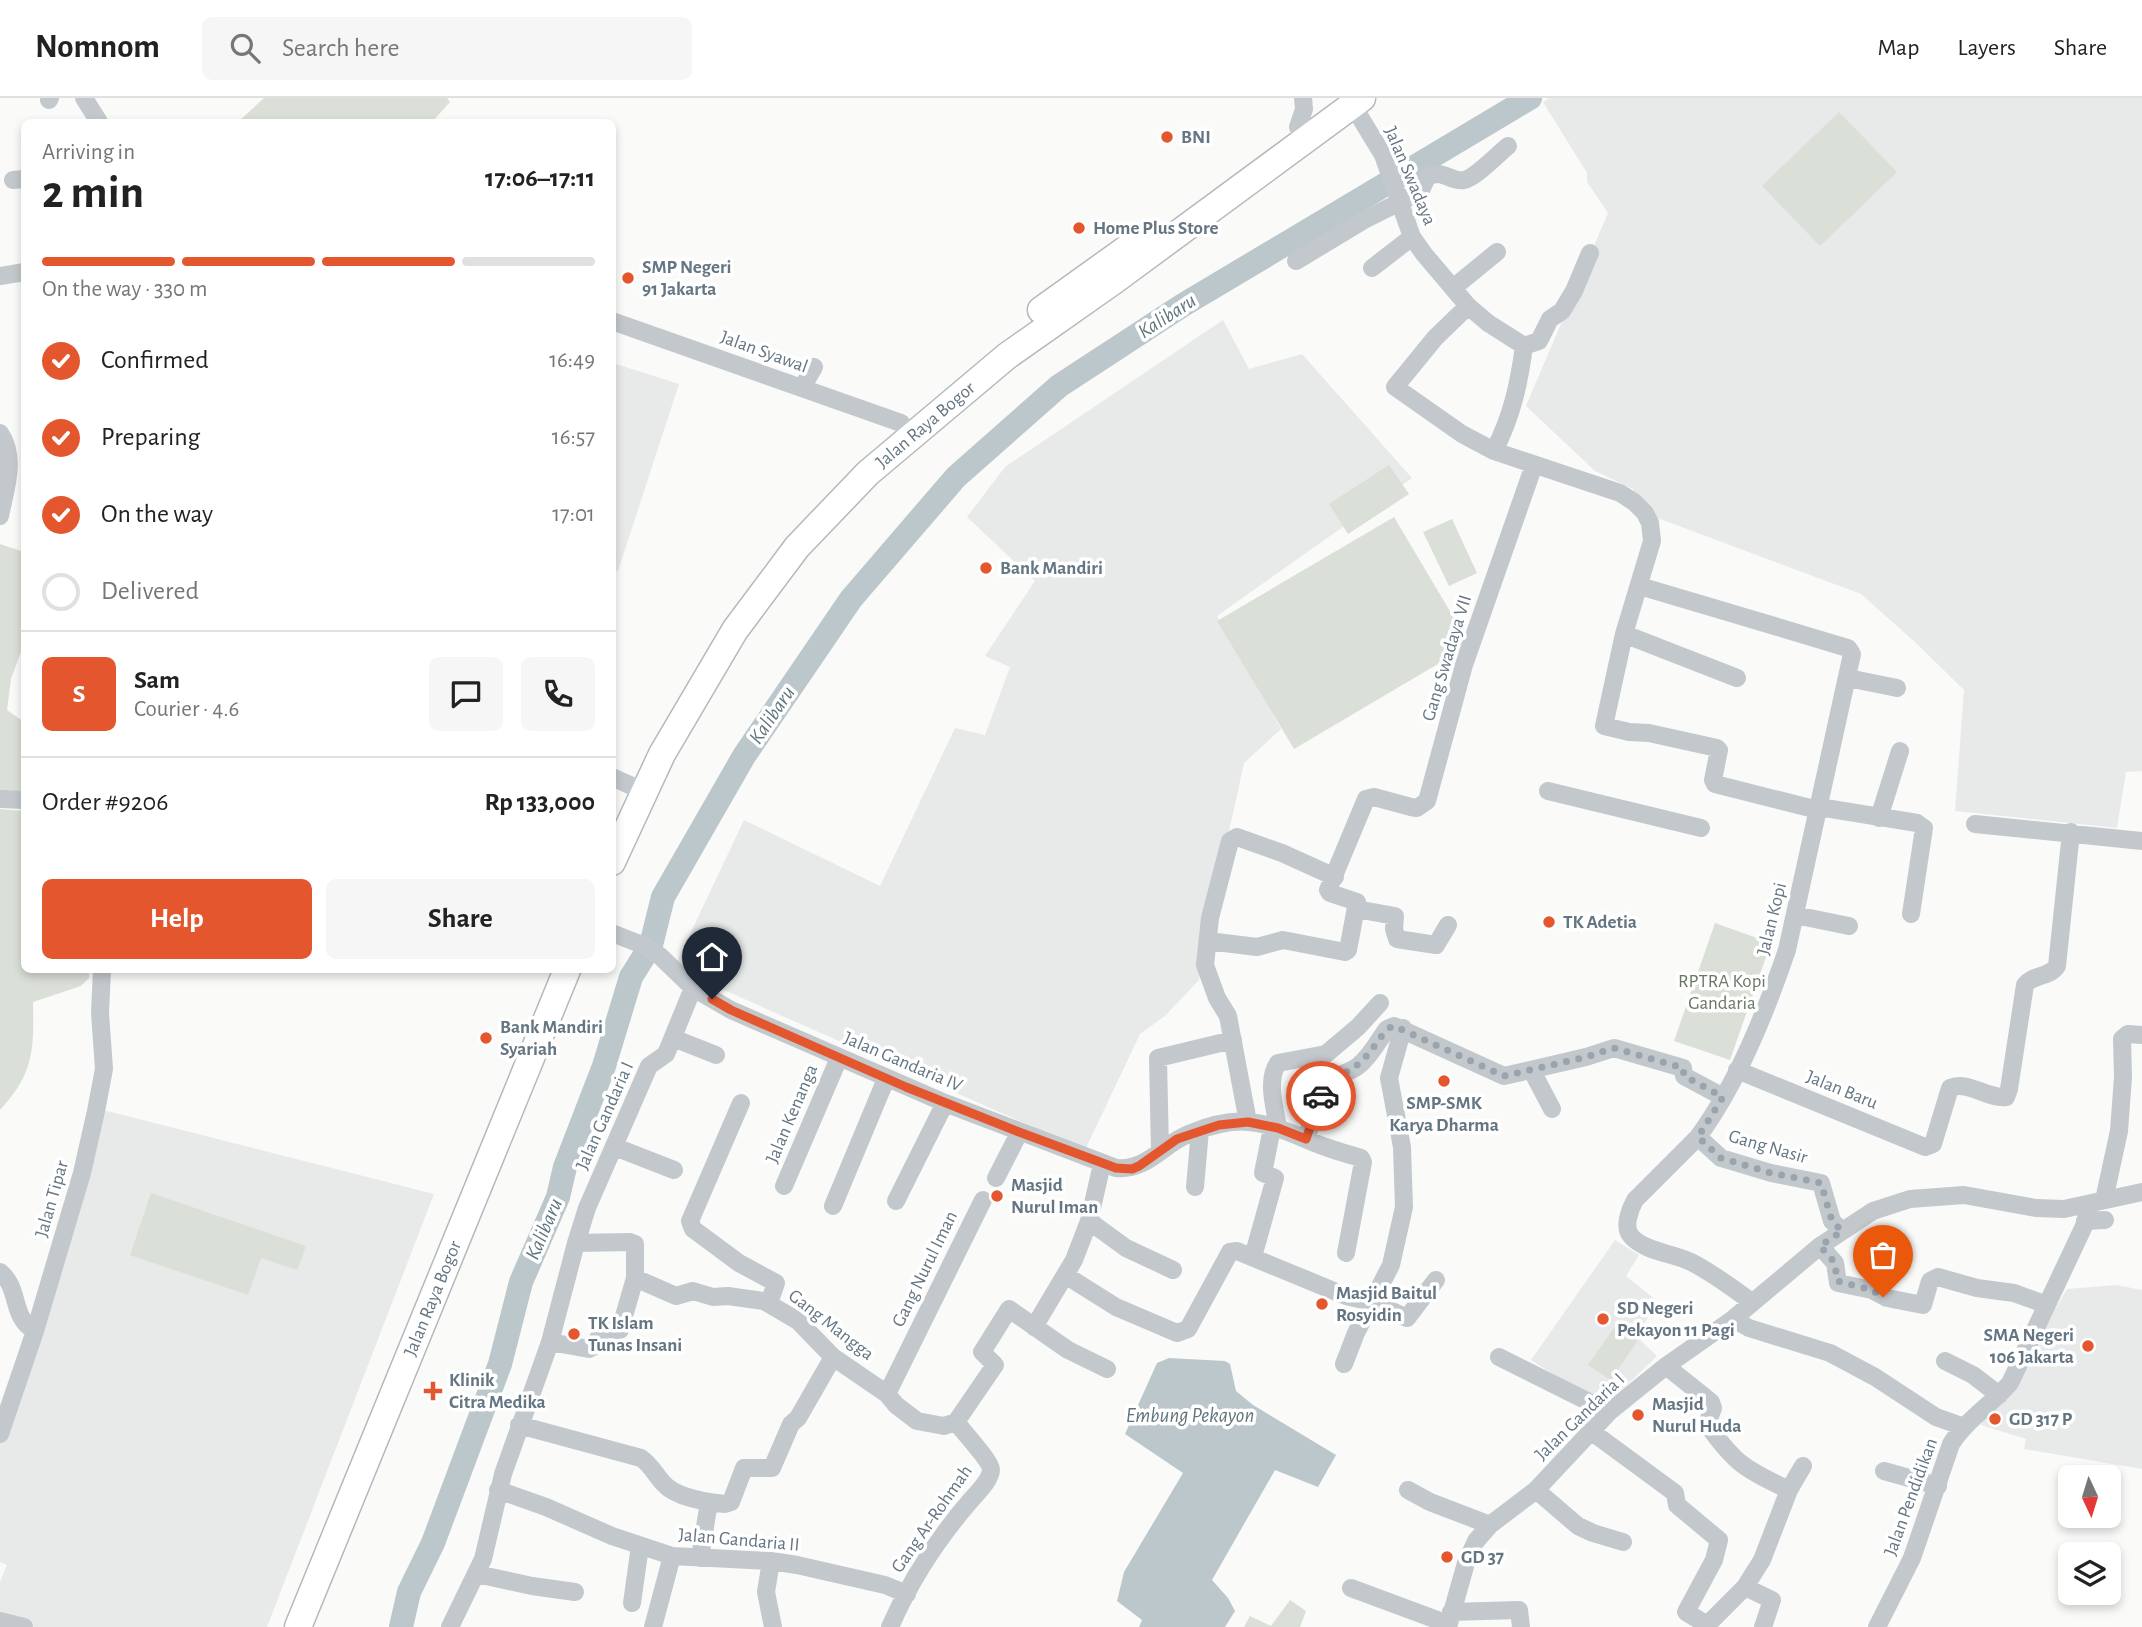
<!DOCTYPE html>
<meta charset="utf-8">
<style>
body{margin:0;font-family:"Alegreya Sans",sans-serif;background:#f6f6f6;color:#222;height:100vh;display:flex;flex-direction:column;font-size:26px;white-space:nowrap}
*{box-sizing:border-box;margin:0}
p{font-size:23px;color:#767676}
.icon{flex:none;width:38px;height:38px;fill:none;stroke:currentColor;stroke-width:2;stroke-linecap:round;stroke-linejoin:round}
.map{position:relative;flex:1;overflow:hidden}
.drawer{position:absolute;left:21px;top:21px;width:595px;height:854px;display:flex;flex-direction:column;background:#fff;border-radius:10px;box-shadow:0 4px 10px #0003}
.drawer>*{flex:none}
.needle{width:46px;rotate:176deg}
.buttons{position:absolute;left:2058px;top:1367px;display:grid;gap:14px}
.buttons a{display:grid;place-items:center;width:63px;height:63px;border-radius:10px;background:#fff;box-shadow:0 4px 10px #0003;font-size:35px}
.pin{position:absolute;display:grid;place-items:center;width:60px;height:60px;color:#fff;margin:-72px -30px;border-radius:50% 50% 50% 0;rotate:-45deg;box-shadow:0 0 7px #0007}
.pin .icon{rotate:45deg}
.courier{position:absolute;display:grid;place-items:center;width:70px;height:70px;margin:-35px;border:5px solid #e4572e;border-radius:50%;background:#fff;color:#222;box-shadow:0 2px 9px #0007}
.overview em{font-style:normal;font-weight:700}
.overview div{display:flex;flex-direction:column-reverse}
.overview{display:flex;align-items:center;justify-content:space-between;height:119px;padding:0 21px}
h1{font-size:46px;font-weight:700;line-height:52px}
.bar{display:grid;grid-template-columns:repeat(4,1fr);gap:10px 7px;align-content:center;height:84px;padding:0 21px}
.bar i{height:9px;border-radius:5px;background:#e0e0e0}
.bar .on{background:#e4572e}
.bar p{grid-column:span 4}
.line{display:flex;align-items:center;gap:18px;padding:0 21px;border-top:2px solid #e0e0e0}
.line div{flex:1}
.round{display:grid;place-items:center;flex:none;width:74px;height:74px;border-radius:10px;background:#f6f6f6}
ol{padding:0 21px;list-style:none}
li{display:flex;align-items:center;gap:21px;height:77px}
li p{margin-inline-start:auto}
li .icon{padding:7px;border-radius:50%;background:#e4572e;color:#fff;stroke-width:4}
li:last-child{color:#767676}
li i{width:38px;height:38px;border:4px solid #e0e0e0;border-radius:50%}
.button{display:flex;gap:14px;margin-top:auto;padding:14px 21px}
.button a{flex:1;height:80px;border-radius:10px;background:#e4572e;color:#fff;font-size:28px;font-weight:700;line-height:80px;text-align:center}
.button a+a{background:#f6f6f6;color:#222}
header{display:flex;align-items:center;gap:42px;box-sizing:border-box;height:98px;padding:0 35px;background:#fff;border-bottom:2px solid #e0e0e0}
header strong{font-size:33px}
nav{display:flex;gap:38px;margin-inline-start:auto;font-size:24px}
.search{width:490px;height:63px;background:#f6f6f6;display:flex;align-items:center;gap:18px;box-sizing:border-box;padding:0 24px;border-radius:10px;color:#767676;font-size:26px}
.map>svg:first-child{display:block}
.built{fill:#e8e9e9}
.green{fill:#dadfd7}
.water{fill:#bbc7cb}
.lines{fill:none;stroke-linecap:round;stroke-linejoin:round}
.river{stroke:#bbc7cb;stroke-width:24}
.highway-casing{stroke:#b4b9bd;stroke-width:29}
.minor{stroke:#c3c8cc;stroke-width:18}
.highway{stroke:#fff;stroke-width:26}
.done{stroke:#99a4ac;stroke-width:7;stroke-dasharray:0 12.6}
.route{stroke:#e4572e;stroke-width:9}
.poi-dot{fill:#e4572e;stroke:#fff;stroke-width:2.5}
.labels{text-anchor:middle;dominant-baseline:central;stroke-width:7;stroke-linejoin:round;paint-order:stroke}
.poi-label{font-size:19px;font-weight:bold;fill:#657683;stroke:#fff;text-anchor:start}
.street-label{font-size:19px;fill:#657683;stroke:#fff}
.park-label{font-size:19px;fill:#687a64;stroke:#fff}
.water-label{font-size:21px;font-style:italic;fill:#60757c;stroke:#fff}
</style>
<header>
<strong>Nomnom</strong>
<div class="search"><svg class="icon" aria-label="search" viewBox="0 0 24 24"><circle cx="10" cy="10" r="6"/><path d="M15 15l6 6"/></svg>Search here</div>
<nav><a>Map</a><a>Layers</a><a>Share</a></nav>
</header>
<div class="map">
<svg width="2142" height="1529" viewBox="0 0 2142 1529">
<rect width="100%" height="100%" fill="#fafaf8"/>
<path class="built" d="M1550 0H2142V673L2126 674 2117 730 1955 713 1964 592 1915 544 1861 496 1636 412 1633 391 1595 373 1526 308 1608 115 1587 84V75L1543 4Z
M1223 222 1249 271 1302 256 1412 380 1217 518 1281 631 1244 665 1226 747 1208 815 1199 882 1165 918 1140 936 1085 1052 674 870 744 722 880 788 955 630 985 637 1010 569 985 558 1035 483 967 419 1005 369Z
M613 265 679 286 618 473 612 471Z
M99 1011 434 1096 267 1529H33L0 1516V1484L7 1467 0 1464V1336Z
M1615 1142 1639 1157 1626 1178 1657 1203 1637 1239 1657 1258 1604 1309 1531 1262Z
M2116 1187 2142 1192V1371L2024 1351 2026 1341 1981 1327 1985 1320 2001 1304 2067 1191Z"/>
<path class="green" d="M264 0H447L450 4 432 24H238Z
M1839 14 1897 74 1820 148 1762 88Z
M1389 367 1409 396 1348 436 1329 406Z
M1394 419 1470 547 1294 651 1217 523Z
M1452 421 1477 475 1449 488 1423 434Z
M0 446 24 454V521L22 526 24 545 11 581 7 612 24 624 22 639 24 699 0 697Z
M0 711 24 713V872H89V880L81 888 33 904C34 951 34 976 0 1012Z
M1715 825 1771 845 1730 962 1674 943Z
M151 1095 306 1148 297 1172 261 1160 248 1197 130 1157Z
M1616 1227 1638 1242 1611 1282 1588 1267Z
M1290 1502 1306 1513 1300 1529H1244L1250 1518 1271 1528Z"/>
<path class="water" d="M1169 1260 1225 1263 1230 1266 1236 1293 1253 1307 1336 1357 1318 1389 1275 1372 1212 1482 1228 1500 1235 1513 1225 1529H1139L1142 1522 1117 1503 1124 1474 1183 1375 1125 1336 1157 1265Z"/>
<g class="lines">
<path class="river" d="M401 1529 409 1494 433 1445 500 1266 521 1184 558 1099 565 1069 604 968 631 879 651 847 663 799 744 658 851 501 956 379 1059 288 1183 207 1530 0"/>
<defs>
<g id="highway">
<path d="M1041 212 1143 139"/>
<path id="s1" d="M612 764 662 656 735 532 797 449 868 375 1007 258 1115 182 1362 0"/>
<path id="s2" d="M298 1529 567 872"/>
</g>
</defs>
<use href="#highway" class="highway-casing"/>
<path class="minor" d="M84 0 99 24
M49 2 50 0
M1352 6 1383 57 1412 139 1424 156 1468 208 1488 225 1524 248
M1298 29 1304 11 1303 0
M13 82 24 81
M1296 163 1364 122 1416 96 1422 90 1427 79C1445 70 1450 85 1464 82 1475 80 1498 56 1508 48
M1372 170 1412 139
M0 178 24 174
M1453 190 1497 154
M1468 208 1435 240 1395 289 1462 336 1494 353 1620 395 1634 404 1645 415 1650 425 1652 443 1624 536 1604 628 1629 634 1649 635 1717 650 1719 652 1713 682 1715 686 1818 712
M612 223 901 325
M1524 248 1539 243 1550 221 1562 213 1574 193 1590 155
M802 290 814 269
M0 335C17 360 5 392 0 418
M1494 353C1512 318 1519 286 1524 248
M1640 488 1848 550 1852 556 1787 852C1765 916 1738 984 1698 1039L1635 1102C1630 1111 1623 1129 1631 1138 1643 1153 1675 1156 1691 1164 1713 1175 1732 1190 1752 1204
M1624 536 1737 580
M1848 580 1897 590
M612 679 643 693
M1548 693 1701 730
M0 701 24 702
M1819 709 1917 725 1924 730 1911 816
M1879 720 1900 653
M1975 726 2142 743
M1356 811 1395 818 1394 831 1397 841 1436 847 1448 827
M1795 817 1849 828
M612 835 645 848 660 858 693 890 731 912 945 1005 1116 1070C1148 1073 1163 1045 1191 1035 1208 1028 1231 1022 1249 1024 1274 1026 1297 1038 1320 1047 1333 1052 1347 1056 1361 1060L1363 1064 1346 1155
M1208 843 1257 849 1283 842 1345 854 1348 852 1357 804 1330 795 1328 792 1366 701 1374 699 1411 709 1417 710 1427 703 1464 567 1534 367
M673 940 716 957
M1737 972 1925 1049 1933 1046 1950 990C1968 982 1987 1001 2006 999L2009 991 2025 887C2033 876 2049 880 2057 868L2071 734
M1532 973 1552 1011
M741 1005 690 1123 693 1131 739 1165 776 1185 769 1205
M1248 1024 1228 918 1217 900 1205 867 1210 820 1230 743 1237 739 1282 755 1335 779
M1278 1030C1275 1009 1266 983 1278 965L1326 956 1358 929 1380 905
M1698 1039 1721 1060 1771 1075 1821 1085 1832 1123 1842 1133
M1306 1041 1324 988C1332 976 1347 977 1358 968 1370 959 1378 943 1387 931L1394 928 1504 978 1586 959 1614 950 1683 970 1684 978 1723 999
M615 1049 674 1072
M1160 1053 1158 960 1233 942
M996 1080 1019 1035
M784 1088 839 960
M1195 1089 1200 1032
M2104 1102 2119 1033 2123 979 2122 941 2128 936 2142 937
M896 1103 945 1005
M833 1108 886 981
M1089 1123 1126 1150 1173 1172
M2085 1123 2105 1122
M576 1145 630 1144 635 1146V1180L676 1198 693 1193 713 1199 728 1198 764 1203 798 1223 833 1259 887 1296 896 1307 917 1323 944 1328 956 1324C962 1332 992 1365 991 1371 991 1382 978 1394 971 1402 938 1440 910 1483 890 1529
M1820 1148 1835 1165 1838 1185 1872 1192 1887 1200 1923 1207 1930 1183 1938 1179 1977 1190 2014 1195 2047 1207
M1253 1159 1275 1080 1263 1075 1272 1030
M0 1174C21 1191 10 1219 35 1233
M1065 1177 1116 1209 1177 1235 1188 1231 1230 1154 1237 1153 1346 1198 1372 1204 1407 1220 1436 1182
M1733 1221 1749 1230 1830 1255 1875 1279 1936 1319 1964 1329
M1034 1229 1074 1162 1089 1123 1102 1066
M550 1244 589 1251 593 1249 604 1231 620 1232 635 1180
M1499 1259 1609 1314
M1945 1263 1973 1277 1999 1297
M1344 1266 1356 1235 1391 1167 1404 1109 1402 1049 1389 980 1403 930
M1666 1268 1711 1304 1713 1310 1707 1326C1734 1365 1746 1372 1789 1392L1803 1368
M887 1296 983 1102
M956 1324 995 1267 982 1254 1009 1211 1068 1252 1107 1271
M519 1327 641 1360C651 1367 655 1376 663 1385 676 1400 706 1404 725 1406L731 1404 744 1370H772L791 1326 798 1320 833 1259
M1592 1334 1675 1395 1677 1407 1719 1442 1714 1462 1686 1514 1707 1527
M0 1336 35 1233 82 1075 96 1013 104 971 100 915 102 872
M1884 1373 1938 1388
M498 1392 546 1409 612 1438 672 1458 771 1463 797 1467 885 1487 907 1496
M1408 1392 1430 1404 1490 1427
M1536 1392 1578 1428 1593 1435 1623 1444
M700 1460 709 1404
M771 1463 766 1494 773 1529
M477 1476 532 1488 575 1494
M1745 1489 1772 1502 1763 1529
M1351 1490 1448 1526
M632 1505 640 1448
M1451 1514 1519 1512 1521 1529
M0 1523 24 1529
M450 1529 483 1461 503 1376 550 1244 576 1145 587 1110 649 968 666 956 693 890
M653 1529 672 1458
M1448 1529 1466 1465 1476 1443 1490 1427 1536 1392 1609 1314 1666 1268 1733 1221 1820 1148 1873 1113 1910 1101 1964 1097 2036 1110 2064 1111 2142 1094
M1705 1529 1745 1489 1762 1462 1789 1392
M1877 1529 1912 1460 1951 1346C1966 1322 1992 1306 2010 1285L2084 1128 2090 1106"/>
<use href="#highway" class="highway"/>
</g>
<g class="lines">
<path class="done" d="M1321 998 1329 981C1364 969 1365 959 1387 931L1394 928 1504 978 1586 959 1614 950 1683 970 1684 978 1723 999 1698 1039 1721 1060 1771 1075 1821 1085 1832 1123 1842 1133 1820 1148 1835 1165 1837 1183 1872 1192 1883 1199"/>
<path class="route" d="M712 901 731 912 906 989 1019 1034 1116 1070 1132 1071 1139 1068 1177 1041 1219 1027 1248 1024 1278 1030 1306 1041 1321 998"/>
</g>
<g class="poi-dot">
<circle cx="1167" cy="39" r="7"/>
<circle cx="1079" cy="130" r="7"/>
<circle cx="628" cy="180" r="7"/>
<circle cx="986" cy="470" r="7"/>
<circle cx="1549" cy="824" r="7"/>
<circle cx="486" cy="940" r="7"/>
<circle cx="1444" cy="983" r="7"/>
<circle cx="997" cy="1098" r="7"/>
<circle cx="1322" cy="1206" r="7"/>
<circle cx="1603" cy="1221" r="7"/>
<circle cx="574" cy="1236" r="7"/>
<circle cx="2088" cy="1248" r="7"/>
<path d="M429.5 1282.5h7v7h7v7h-7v7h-7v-7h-7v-7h7z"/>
<circle cx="1638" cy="1317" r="7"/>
<circle cx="1995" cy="1321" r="7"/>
<circle cx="1447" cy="1459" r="7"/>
</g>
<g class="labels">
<g class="poi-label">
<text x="1181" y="39">BNI</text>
<text x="1093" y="130">Home Plus Store</text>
<text x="642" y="169">SMP Negeri<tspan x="642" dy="22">91 Jakarta</tspan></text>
<text x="1000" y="470">Bank Mandiri</text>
<text x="1563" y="824">TK Adetia</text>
<text x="500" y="929">Bank Mandiri<tspan x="500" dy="22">Syariah</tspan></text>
<text x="1444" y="1005" text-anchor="middle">SMP-SMK<tspan x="1444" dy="22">Karya Dharma</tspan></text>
<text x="1011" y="1087">Masjid<tspan x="1011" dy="22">Nurul Iman</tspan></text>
<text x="1336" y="1195">Masjid Baitul<tspan x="1336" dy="22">Rosyidin</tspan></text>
<text x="1617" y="1210">SD Negeri<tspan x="1617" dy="22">Pekayon 11 Pagi</tspan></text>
<text x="588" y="1225">TK Islam<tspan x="588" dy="22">Tunas Insani</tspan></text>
<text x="2074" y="1237" text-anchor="end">SMA Negeri<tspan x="2074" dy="22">106 Jakarta</tspan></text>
<text x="449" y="1282">Klinik<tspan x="449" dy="22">Citra Medika</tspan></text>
<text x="1652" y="1306">Masjid<tspan x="1652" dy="22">Nurul Huda</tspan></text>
<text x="2009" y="1321">GD 317 P</text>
<text x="1461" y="1459">GD 37</text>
</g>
<g class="street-label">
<text transform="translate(1410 78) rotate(67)">Jalan Swadaya</text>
<text transform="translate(764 254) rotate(20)">Jalan Syawal</text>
<text stroke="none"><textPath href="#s1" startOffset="544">Jalan Raya Bogor</textPath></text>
<text transform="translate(1447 560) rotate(-73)">Gang Swadaya VII</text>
<text transform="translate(1772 821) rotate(-76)">Jalan Kopi</text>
<text transform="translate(903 964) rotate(23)">Jalan Gandaria IV</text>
<text transform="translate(1842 992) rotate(22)">Jalan Baru</text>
<text transform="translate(792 1016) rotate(-67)">Jalan Kenanga</text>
<text transform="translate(605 1018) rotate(-66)">Jalan Gandaria I</text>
<text transform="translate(1768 1049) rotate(16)">Gang Nasir</text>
<text transform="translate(52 1101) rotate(-74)">Jalan Tipar</text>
<text transform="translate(925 1171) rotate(-64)">Gang Nurul Iman</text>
<text stroke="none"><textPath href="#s2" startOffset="355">Jalan Raya Bogor</textPath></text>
<text transform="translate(831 1227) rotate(38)">Gang Mangga</text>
<text transform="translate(1580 1319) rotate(-44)">Jalan Gandaria I</text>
<text transform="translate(1911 1399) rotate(-70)">Jalan Pendidikan</text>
<text transform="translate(932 1421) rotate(-55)">Gang Ar-Rohmah</text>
<text transform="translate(739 1442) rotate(5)">Jalan Gandaria II</text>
</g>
<g class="park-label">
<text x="1722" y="883">RPTRA Kopi<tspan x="1722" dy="22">Gandaria</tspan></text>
</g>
<g class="water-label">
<text transform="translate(1167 218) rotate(-33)">Kalibaru</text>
<text transform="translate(772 617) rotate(-56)">Kalibaru</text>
<text transform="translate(544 1131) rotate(-67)">Kalibaru</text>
<text x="1190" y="1317">Embung Pekayon</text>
</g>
</g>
</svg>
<div class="buttons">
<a><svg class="needle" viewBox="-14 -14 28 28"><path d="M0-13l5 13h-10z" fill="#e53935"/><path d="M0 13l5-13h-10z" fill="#767676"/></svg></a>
<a><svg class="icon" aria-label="layers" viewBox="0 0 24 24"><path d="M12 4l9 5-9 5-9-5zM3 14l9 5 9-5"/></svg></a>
</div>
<div class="pin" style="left:1883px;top:1199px;background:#ea580c"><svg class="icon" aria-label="bag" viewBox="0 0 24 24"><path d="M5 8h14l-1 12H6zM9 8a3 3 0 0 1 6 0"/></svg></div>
<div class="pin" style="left:712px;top:901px;background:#1f2937"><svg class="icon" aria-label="home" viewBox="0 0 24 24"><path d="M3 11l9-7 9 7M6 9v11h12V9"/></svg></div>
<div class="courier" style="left:1321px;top:998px"><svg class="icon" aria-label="car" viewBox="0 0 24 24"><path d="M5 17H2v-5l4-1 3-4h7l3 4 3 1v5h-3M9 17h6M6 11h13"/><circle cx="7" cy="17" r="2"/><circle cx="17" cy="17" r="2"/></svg></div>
<section class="drawer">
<div class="overview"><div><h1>2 min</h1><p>Arriving in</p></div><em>17:06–17:11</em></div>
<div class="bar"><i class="on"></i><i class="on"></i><i class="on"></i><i></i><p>On the way · 330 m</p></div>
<ol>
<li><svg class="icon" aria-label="check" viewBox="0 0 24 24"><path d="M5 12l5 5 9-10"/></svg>Confirmed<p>16:49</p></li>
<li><svg class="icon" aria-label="check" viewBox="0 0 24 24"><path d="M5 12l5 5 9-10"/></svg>Preparing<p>16:57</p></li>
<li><svg class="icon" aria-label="check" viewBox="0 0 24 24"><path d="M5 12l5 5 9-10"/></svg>On the way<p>17:01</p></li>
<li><i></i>Delivered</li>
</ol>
<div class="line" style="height:126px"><b class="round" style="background:#e4572e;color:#fff">S</b><div><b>Sam</b><p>Courier · 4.6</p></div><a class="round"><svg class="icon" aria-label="chat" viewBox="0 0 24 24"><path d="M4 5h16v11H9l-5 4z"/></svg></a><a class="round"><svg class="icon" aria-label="phone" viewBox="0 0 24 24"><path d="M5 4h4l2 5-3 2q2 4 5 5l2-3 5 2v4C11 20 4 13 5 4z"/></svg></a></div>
<div class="line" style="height:91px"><div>Order #9206</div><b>Rp 133,000</b></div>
<div class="button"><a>Help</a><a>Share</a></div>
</section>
</div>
